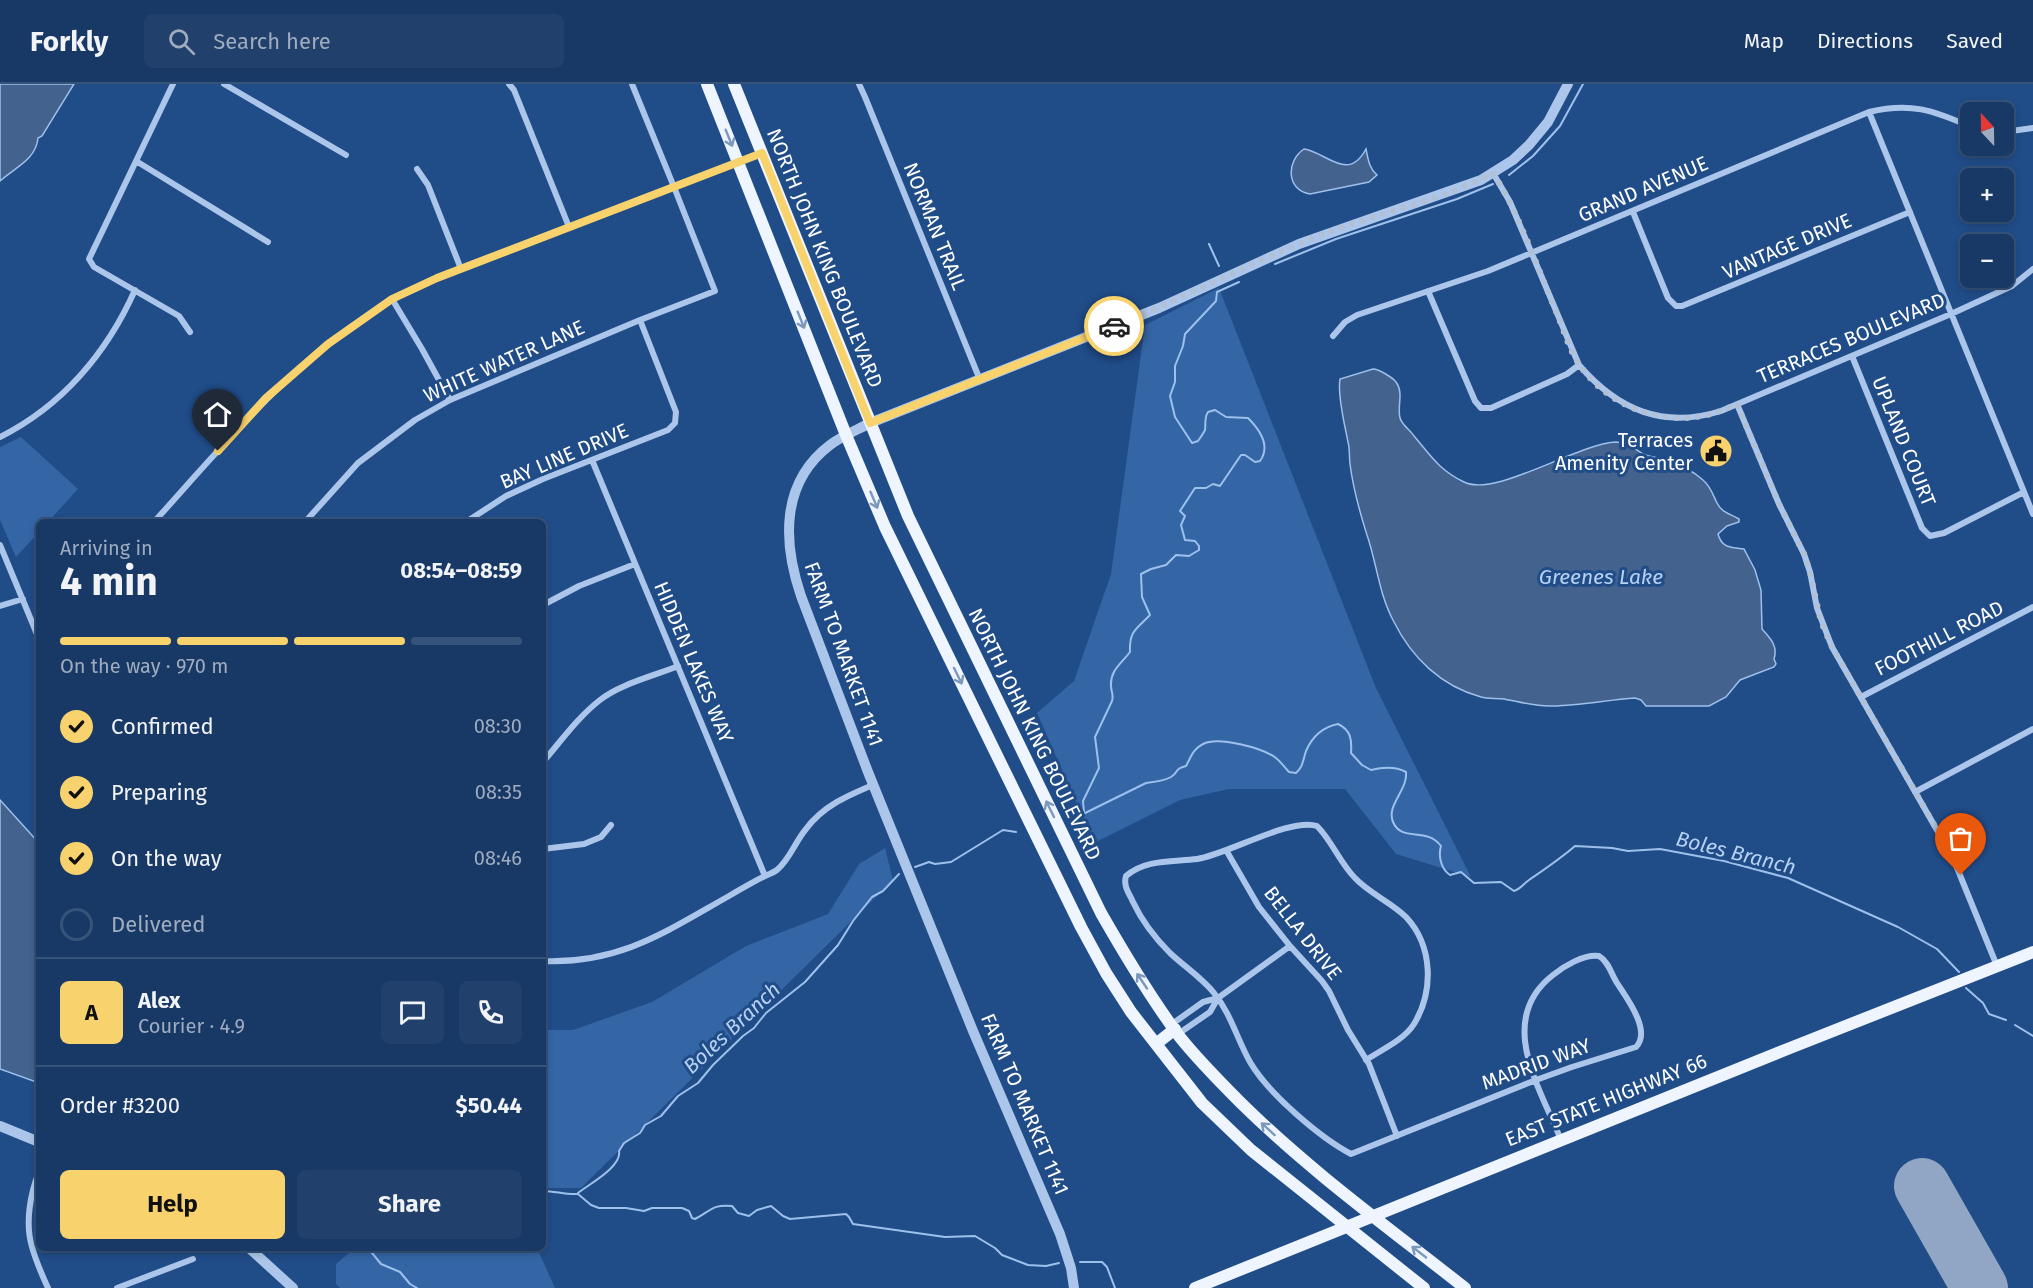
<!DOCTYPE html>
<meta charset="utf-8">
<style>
body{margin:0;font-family:"Fira Sans",sans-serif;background:#21406c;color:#f1f3f6;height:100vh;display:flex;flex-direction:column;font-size:22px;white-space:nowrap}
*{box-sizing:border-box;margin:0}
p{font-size:20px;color:#9facbf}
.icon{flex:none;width:33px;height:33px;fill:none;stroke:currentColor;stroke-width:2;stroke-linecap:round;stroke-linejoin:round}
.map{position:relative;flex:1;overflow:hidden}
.details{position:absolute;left:36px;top:435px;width:510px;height:732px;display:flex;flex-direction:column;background:#183966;border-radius:9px;box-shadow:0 3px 9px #0003,0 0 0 2px #36537a}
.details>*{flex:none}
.needle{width:39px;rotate:338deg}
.fabs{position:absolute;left:1960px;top:18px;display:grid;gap:12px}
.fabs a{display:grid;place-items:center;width:54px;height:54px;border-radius:9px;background:#183966;box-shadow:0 3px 9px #0003,0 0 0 2px #36537a;font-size:30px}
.pin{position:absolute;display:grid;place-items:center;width:51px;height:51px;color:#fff;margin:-62px -26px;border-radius:50% 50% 50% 0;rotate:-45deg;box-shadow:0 0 6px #0007}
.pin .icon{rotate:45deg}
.courier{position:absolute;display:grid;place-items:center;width:60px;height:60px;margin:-30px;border:4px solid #f8d26c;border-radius:50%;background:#fff;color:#222;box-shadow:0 2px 8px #0007}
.head em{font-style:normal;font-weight:700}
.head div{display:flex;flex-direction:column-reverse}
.head{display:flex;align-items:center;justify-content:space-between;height:102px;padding:0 24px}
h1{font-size:39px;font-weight:700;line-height:45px}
.bar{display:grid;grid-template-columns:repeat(4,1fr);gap:9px 6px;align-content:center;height:72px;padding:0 24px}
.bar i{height:8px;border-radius:4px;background:#36537a}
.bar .on{background:#f8d26c}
.bar p{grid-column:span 4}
.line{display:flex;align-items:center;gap:15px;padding:0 24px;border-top:2px solid #36537a}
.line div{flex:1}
.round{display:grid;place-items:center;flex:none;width:63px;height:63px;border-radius:9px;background:#21406c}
ol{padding:0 24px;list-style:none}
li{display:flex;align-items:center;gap:18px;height:66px}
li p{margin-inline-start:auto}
li .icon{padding:6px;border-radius:50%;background:#f8d26c;color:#111;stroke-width:4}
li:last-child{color:#9facbf}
li i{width:33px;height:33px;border:3px solid #36537a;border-radius:50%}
.cta{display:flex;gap:12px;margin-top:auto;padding:12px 24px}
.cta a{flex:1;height:69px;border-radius:9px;background:#f8d26c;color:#111;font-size:24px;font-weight:700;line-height:69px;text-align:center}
.cta a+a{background:#21406c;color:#f1f3f6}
header{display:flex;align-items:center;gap:36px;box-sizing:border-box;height:84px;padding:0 30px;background:#183966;border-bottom:2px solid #36537a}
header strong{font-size:28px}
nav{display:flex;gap:33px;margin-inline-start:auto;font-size:21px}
.search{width:420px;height:54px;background:#21406c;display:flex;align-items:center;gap:15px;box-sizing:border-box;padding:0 21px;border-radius:9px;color:#9facbf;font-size:22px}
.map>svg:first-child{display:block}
.green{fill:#3465a5}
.water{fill:#43628e;stroke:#9ec1ec;stroke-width:1.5}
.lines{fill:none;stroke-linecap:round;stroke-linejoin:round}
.stream{stroke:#9ec1ec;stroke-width:2}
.runway{stroke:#90a6c4;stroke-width:56}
.minor{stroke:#abc6ea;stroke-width:6}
.tertiary{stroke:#abc6ea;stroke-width:10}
.primary{stroke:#eff5fe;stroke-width:12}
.oneway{stroke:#7d98bd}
.done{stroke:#b1c0d5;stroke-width:6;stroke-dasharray:0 10.8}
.route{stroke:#f8d26c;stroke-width:8}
.labels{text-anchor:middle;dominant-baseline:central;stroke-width:6;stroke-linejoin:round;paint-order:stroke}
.street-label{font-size:20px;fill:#fff;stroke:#204c88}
.poi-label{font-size:20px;fill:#fff;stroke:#204c88;text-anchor:end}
.water-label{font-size:21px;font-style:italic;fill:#b6d1f2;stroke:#204c88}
</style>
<header>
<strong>Forkly</strong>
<div class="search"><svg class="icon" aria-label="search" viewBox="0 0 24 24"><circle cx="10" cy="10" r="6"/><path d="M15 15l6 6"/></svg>Search here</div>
<nav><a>Map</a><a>Directions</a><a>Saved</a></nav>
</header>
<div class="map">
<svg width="2033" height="1204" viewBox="0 0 2033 1204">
<rect width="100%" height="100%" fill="#204c88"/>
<path class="green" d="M1219 204 1376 604 1471 793 1396 770 1345 705H1229L1180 716 1094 759 1037 629 1074 597 1111 490 1145 241Z
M21 353 78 405 48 438H39V448L16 473 0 436V363Z
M885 764 893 796 581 1104H543V946H573L652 918 746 862 828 830 859 780Z
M355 1164H537L555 1204H340L336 1200V1180Z"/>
<path class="water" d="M0 0H74L42 52 38 54C36 76 14 84 0 97Z
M1304 65C1326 68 1348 99 1366 65 1368 75 1369 84 1377 91L1369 98 1310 110C1286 106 1286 77 1304 65Z
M1373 285C1379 285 1393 294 1396 298 1404 308 1397 323 1400 334 1402 341 1410 346 1414 352 1431 372 1439 386 1464 398 1495 414 1579 359 1616 358 1628 358 1636 366 1645 371 1653 374 1660 373 1667 376 1679 380 1694 388 1703 396 1711 403 1713 411 1717 419 1722 429 1731 430 1739 435V438L1727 442 1718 450C1722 465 1732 463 1744 465L1755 486 1761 506 1762 545C1771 555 1778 562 1774 575L1776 580 1774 583 1740 596 1726 613 1709 622H1646L1641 616 1635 614C1608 616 1580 621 1553 622 1537 623 1520 618 1504 615 1496 614 1488 615 1481 613 1441 602 1412 574 1394 538 1379 511 1377 480 1367 451 1360 429 1353 404 1350 380 1349 373 1350 365 1348 358 1345 342 1337 311 1340 295Z
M0 716 39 759V999L0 985Z"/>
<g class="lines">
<path class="stream" d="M1509 91 1533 72 1560 42 1583 0
M1209 160 1219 182
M1275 180 1336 155 1457 115 1493 100
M1084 729 1083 717 1099 684 1095 653 1112 617C1114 610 1111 608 1111 602 1110 586 1122 579 1130 568 1129 546 1137 545 1150 531L1142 513 1141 490 1151 485 1166 481 1176 471 1189 472 1199 466V462L1195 457 1185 456 1181 441 1185 432 1180 427 1195 404H1206L1213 400 1220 402 1241 371H1245L1255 378 1260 377C1271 362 1259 345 1248 334L1226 333 1215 326 1208 328C1204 334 1206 340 1205 346 1203 350 1200 354 1198 357L1192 359 1175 333 1170 312 1175 298V282L1183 262 1185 250 1216 217 1217 208 1239 198
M1075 734 1146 699C1154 698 1164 697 1171 693 1179 688 1174 685 1186 682 1191 673 1193 665 1203 660 1218 652 1263 664 1276 674 1281 678 1285 684 1289 688L1296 689C1303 683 1303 676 1306 667 1312 653 1323 643 1338 640 1351 646 1352 656 1351 669L1362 681 1371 686C1383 683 1395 682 1406 688 1408 706 1386 721 1393 738 1402 759 1426 742 1441 762 1438 772 1441 785 1450 791L1461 788 1474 799 1501 798 1514 807C1521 805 1523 800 1529 796 1545 785 1560 775 1575 762L1612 764 1628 767 1660 765 1724 777 1788 794 1898 843 1937 865 1959 888
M915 783 929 778 935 780 951 778 1003 746 1016 748
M1966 904 1983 919 1989 930 2006 936
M2015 941 2033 952
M543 1107C555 1107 566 1111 578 1110L591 1121 599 1124H626L644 1127 652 1124H682L689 1127 692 1134 695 1135C711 1127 712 1120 732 1122L738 1129 749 1132 757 1126 771 1122 783 1132 790 1135 846 1130 849 1133 853 1140 945 1153 975 1152 995 1164 1002 1171 1028 1181 1046 1182 1059 1179
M578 1109C589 1100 622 1083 619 1067L624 1059 640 1049 645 1041 661 1032 678 1012 698 999 713 981 743 952 754 944 766 929 805 898 838 861 853 837 872 813 883 807 899 790
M368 1164 381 1180 400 1188 410 1200 417 1204
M1080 1178H1102L1107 1183 1115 1204"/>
<path class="runway" d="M1922 1102 1980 1204"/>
<path class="minor" d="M173 0 89 175 94 183 179 232 190 248
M224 0 346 71
M509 0 514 6 569 143
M859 0 865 13 980 296
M1869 28 2033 430
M2004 48 2033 44
M136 77 268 158
M417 85 428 101 461 185
M1493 89 1510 118 1579 281C1618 326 1663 345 1721 327L1951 230 2012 202 2033 185
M1633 128 1668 214 1676 222H1682L1910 128
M1428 207 1475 317 1481 324H1491L1567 290 1579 281
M392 215 422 265 450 316
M1333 252 1345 238 1357 231 1488 187 1869 28C1910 18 1933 26 1971 43
M1852 272 1922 444 1930 452 1944 449 2024 408
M1737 320 1779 420 1804 470 1810 488 1817 524 1832 563 1953 774 1997 882
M0 353C62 322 107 269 135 206
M592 376 765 792
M154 438C228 356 295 273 392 216 406 207 422 201 437 194L761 69
M305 438 358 379 415 336 450 316 640 236 715 207 674 103 632 0
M466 438 506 412 543 395 668 346 675 339 676 328 640 236
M0 461 39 555
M543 521 579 502 635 480
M0 522 23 515
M1861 613 2033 523
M543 678C561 657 578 633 600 616 620 600 654 592 678 582
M1915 708 2033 645
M543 765 584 760 601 753 611 741
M1226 766 1259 823 1290 862 1322 897 1329 907 1348 946 1369 980 1397 1052
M543 877C620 880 665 848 729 812 741 805 753 798 765 792 769 790 773 789 777 786 790 775 795 758 806 745 823 722 847 712 873 701
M1218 914 1290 862
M1172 940 1203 918 1218 914 1210 928 1178 950
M1366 976C1381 966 1404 956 1414 940 1434 907 1433 862 1406 833 1391 818 1370 810 1355 794 1340 779 1332 757 1317 742 1291 733 1226 771 1197 775 1173 778 1145 775 1126 792 1123 802 1129 809 1133 818 1142 837 1155 854 1170 869 1185 883 1202 894 1214 909 1231 930 1237 955 1250 978 1268 1009 1319 1053 1351 1070L1536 996 1572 983 1636 963C1652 947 1626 913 1617 899 1611 890 1609 878 1599 872 1584 870 1564 882 1553 891 1495 936 1540 1004 1561 1056
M39 1088C30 1110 25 1140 32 1163 36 1177 42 1191 48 1204
M117 1204 193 1175"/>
<path class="tertiary" d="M0 1042 39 1058
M249 1164 293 1204
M1074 1204 1071 1184 1060 1150 973 947 868 688 801 512C783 459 780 399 830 361 842 352 857 346 870 339L1159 224 1299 160 1481 96 1513 76 1529 61 1548 38 1568 0"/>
<path class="primary" d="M707 0 846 351 885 443 1081 843 1106 889 1131 928 1202 1019 1251 1066 1424 1204
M734 0 908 432 1101 829C1125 871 1150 913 1179 952 1198 976 1219 997 1241 1019 1310 1087 1389 1144 1465 1204
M1156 960 1175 945
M1195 1204 1790 964 2033 868"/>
</g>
<defs><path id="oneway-shaft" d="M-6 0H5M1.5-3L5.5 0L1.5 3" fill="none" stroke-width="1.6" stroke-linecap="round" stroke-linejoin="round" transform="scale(1.5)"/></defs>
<g class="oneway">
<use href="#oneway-shaft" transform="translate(729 54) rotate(68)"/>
<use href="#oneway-shaft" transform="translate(801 236) rotate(68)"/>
<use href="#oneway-shaft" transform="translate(874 416) rotate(67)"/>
<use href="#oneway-shaft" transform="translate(958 592) rotate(64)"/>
<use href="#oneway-shaft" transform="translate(1050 725) rotate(-116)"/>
<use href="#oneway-shaft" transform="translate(1142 897) rotate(-124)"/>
<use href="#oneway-shaft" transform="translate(1268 1045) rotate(-138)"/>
<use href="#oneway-shaft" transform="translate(1419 1168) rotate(-142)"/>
</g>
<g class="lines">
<path class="done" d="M1114 242C1186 213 1254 177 1326 149 1381 128 1441 117 1493 89 1521 133 1537 183 1557 230 1564 247 1569 266 1579 280 1605 320 1657 341 1703 332 1714 330 1726 325 1737 320L1779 420 1804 470 1810 488 1821 538 1832 563 1944 758 1961 791"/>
<path class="route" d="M218 367 266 314 328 260 392 215 437 194 762 69 870 339 1114 242"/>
</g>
<defs>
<symbol id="civic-disc" viewBox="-11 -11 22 22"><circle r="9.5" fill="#f8d26c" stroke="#204c88"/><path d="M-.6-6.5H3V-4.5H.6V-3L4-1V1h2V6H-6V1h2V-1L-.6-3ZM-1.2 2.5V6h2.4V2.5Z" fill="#111"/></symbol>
</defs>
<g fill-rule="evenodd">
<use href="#civic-disc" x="1697" y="348" width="38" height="38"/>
</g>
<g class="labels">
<g class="street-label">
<text transform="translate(1643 105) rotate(-23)">GRAND AVENUE</text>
<text transform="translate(935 142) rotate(68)">NORMAN TRAIL</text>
<text transform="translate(1787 162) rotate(-23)">VANTAGE DRIVE</text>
<text transform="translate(825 174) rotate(68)">NORTH JOHN KING BOULEVARD</text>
<text transform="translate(1851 254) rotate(-23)">TERRACES BOULEVARD</text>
<text transform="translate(504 277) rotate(-24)">WHITE WATER LANE</text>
<text transform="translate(1904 357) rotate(68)">UPLAND COURT</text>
<text transform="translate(564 372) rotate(-23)">BAY LINE DRIVE</text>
<text transform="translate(1939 554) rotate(-27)">FOOTHILL ROAD</text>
<text transform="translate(844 570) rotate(70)">FARM TO MARKET 1141</text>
<text transform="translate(694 578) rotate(67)">HIDDEN LAKES WAY</text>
<text transform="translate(1035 650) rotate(64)">NORTH JOHN KING BOULEVARD</text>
<text transform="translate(1303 849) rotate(52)">BELLA DRIVE</text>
<text transform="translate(1536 980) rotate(-20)">MADRID WAY</text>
<text transform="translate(1606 1016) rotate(-22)">EAST STATE HIGHWAY 66</text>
<text transform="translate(1025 1020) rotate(67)">FARM TO MARKET 1141</text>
</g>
<g class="poi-label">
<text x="1693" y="356">Terraces<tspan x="1693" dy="23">Amenity Center</tspan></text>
</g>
<g class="water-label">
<text x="1601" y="493">Greenes Lake</text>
<text transform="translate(1736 769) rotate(14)">Boles Branch</text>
<text transform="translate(732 944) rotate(-43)">Boles Branch</text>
</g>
</g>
</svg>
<div class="fabs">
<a><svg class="needle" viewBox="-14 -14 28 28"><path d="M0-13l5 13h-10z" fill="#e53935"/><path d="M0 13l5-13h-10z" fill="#9facbf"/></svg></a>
<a>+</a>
<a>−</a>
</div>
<div class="pin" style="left:1961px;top:791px;background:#ea580c"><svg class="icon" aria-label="bag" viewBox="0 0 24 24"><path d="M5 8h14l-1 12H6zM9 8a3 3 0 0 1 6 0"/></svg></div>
<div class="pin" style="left:218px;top:367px;background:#1f2937"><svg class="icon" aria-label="home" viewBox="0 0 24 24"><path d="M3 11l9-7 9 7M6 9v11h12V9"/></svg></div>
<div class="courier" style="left:1114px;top:242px"><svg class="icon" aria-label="car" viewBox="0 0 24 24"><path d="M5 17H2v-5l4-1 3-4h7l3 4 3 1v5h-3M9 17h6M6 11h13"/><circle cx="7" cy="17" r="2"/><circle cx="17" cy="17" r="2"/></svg></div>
<section class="details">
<div class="head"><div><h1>4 min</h1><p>Arriving in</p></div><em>08:54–08:59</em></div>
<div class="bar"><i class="on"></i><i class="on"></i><i class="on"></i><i></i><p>On the way · 970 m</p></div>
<ol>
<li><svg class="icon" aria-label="check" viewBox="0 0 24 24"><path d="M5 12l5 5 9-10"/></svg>Confirmed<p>08:30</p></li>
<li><svg class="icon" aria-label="check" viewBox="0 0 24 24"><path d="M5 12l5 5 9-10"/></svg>Preparing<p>08:35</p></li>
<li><svg class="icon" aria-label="check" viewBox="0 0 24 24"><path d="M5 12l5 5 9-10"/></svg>On the way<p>08:46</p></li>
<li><i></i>Delivered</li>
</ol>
<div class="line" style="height:108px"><b class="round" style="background:#f8d26c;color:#111">A</b><div><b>Alex</b><p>Courier · 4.9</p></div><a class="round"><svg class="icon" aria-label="chat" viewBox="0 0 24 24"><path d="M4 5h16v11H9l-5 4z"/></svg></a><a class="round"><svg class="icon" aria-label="phone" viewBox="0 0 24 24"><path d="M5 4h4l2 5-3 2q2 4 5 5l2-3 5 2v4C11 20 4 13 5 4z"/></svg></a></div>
<div class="line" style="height:78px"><div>Order #3200</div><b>$50.44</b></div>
<div class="cta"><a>Help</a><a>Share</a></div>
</section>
</div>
